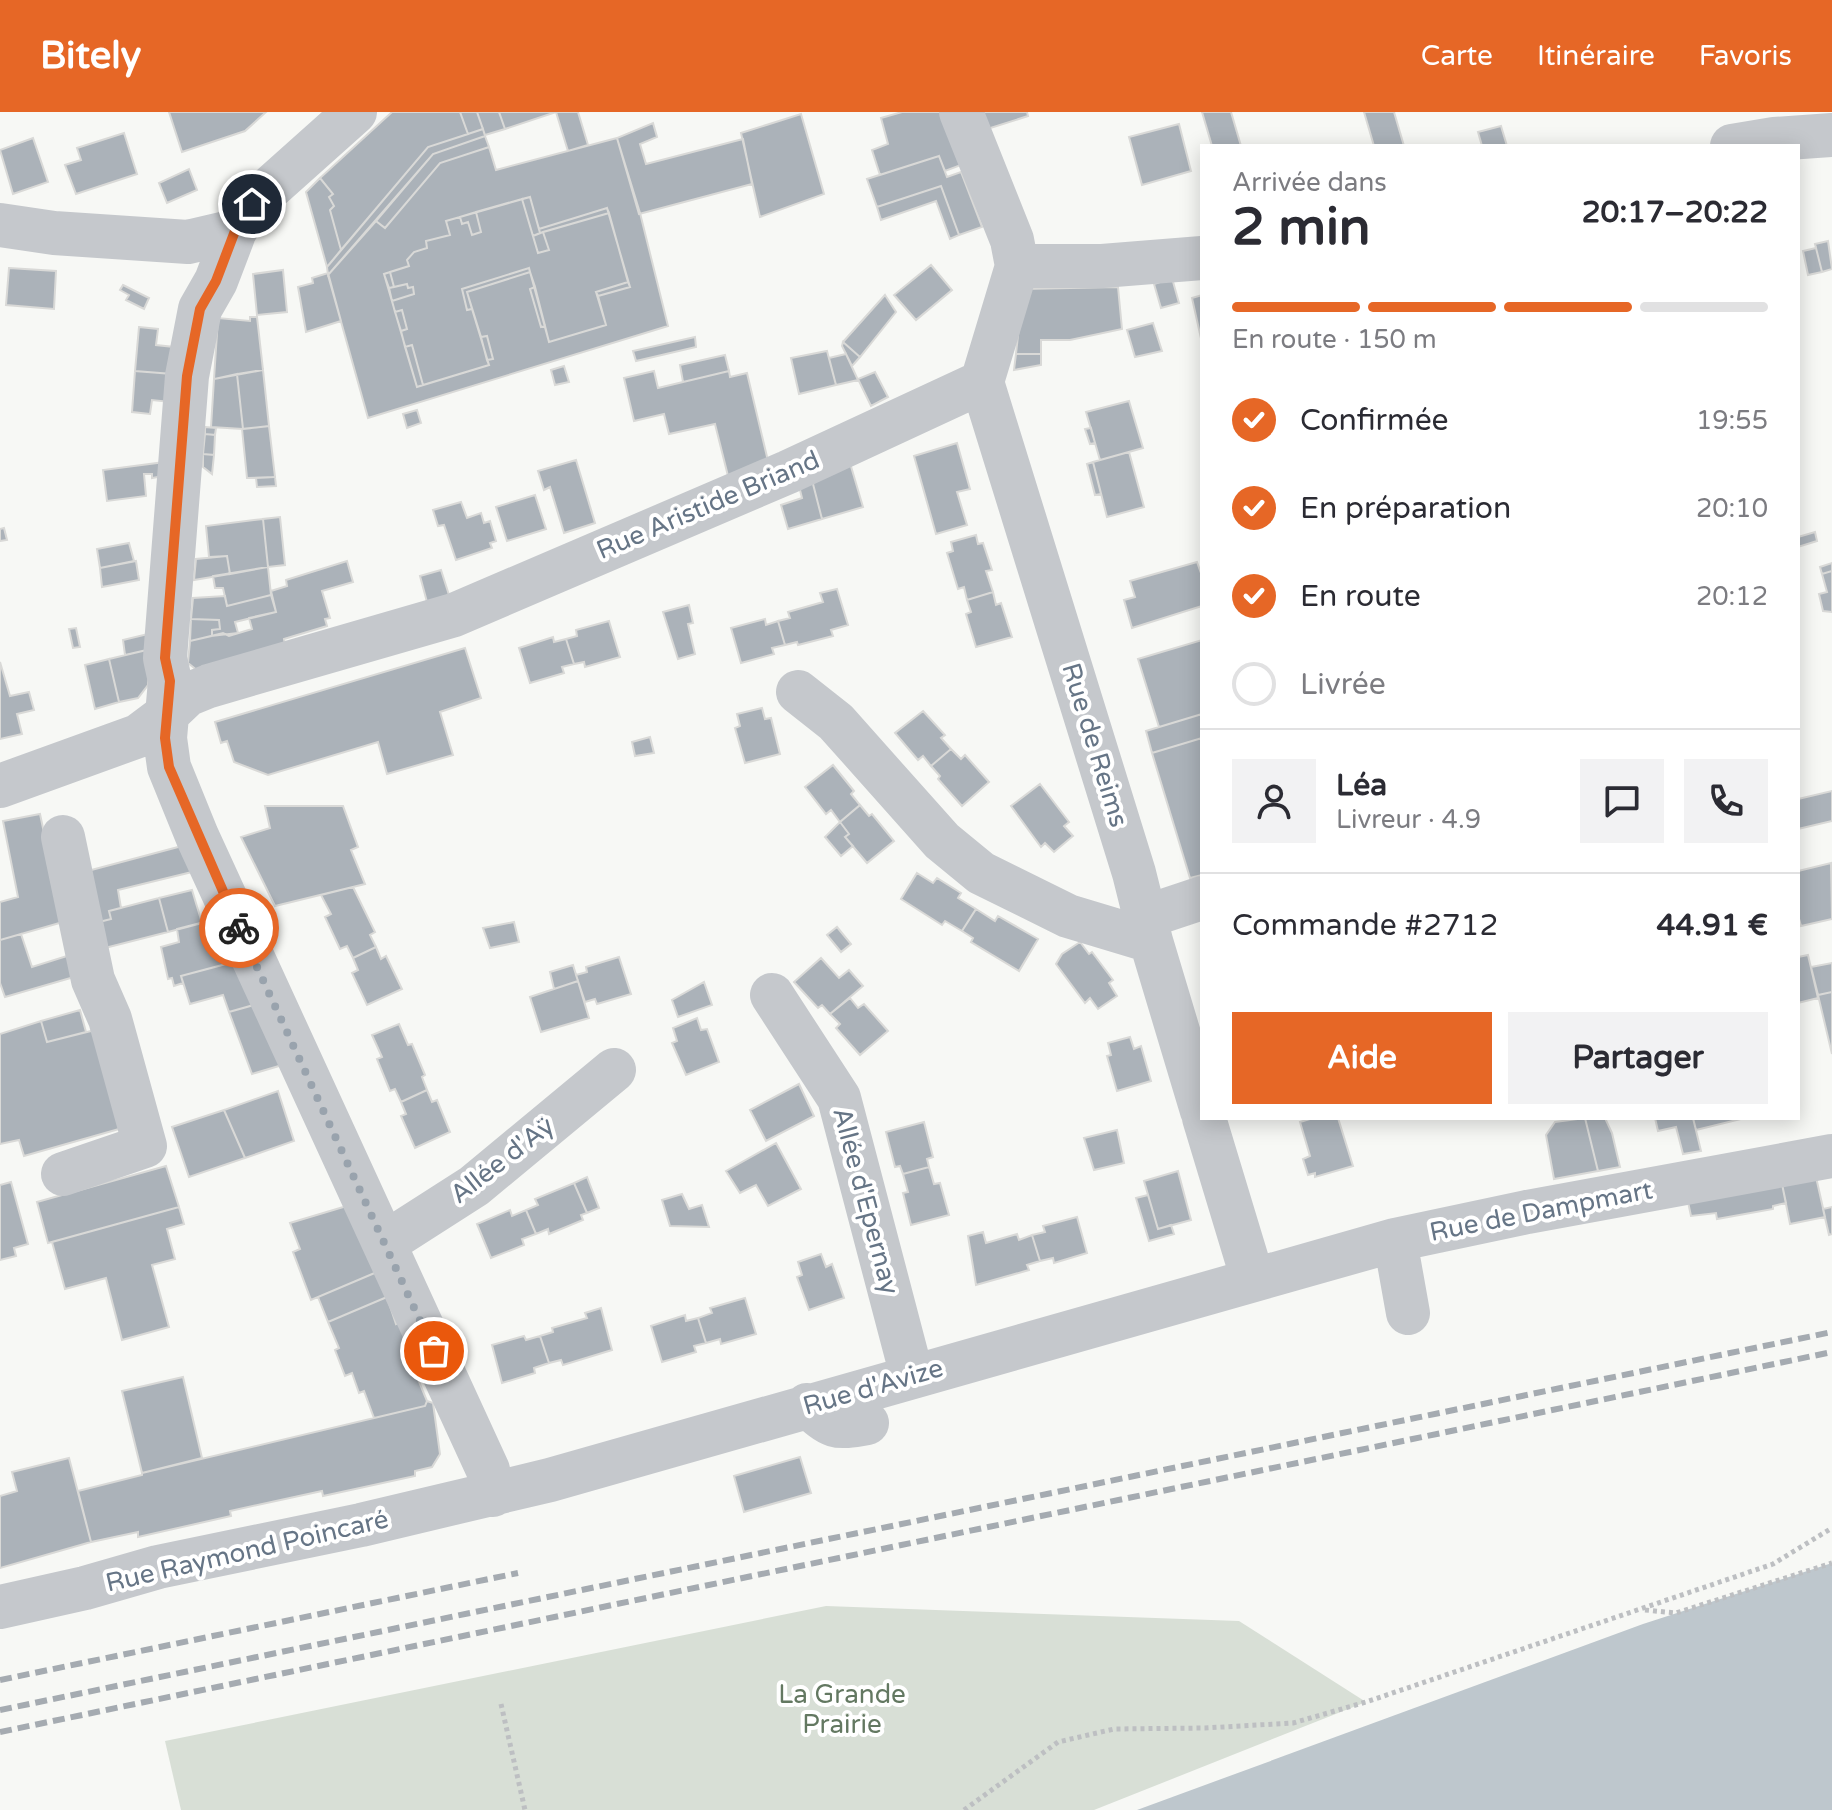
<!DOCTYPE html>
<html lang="fr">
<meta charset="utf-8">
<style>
body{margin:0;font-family:"Varela Round",sans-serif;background:#f2f2f3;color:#2b2b33;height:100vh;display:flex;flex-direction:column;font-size:30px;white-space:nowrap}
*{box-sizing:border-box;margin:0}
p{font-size:26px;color:#7c7c81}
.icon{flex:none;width:44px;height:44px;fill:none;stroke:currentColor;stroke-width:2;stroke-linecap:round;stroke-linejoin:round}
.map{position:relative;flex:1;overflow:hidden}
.drawer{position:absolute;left:1200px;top:32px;width:600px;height:976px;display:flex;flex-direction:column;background:#fff;border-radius:0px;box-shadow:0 4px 20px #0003}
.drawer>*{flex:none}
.pin{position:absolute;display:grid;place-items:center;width:68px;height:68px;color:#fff;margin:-34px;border:4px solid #fff;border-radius:50%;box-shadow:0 2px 8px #0007}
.courier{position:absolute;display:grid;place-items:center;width:80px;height:80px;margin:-40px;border:6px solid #e66726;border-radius:50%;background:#fff;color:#222;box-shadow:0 2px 10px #0007}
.overview em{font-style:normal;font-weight:700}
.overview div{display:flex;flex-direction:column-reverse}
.overview{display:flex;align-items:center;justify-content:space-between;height:136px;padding:0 32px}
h1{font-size:52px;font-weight:700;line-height:60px}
.bar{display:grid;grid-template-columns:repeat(4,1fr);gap:12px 8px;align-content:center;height:96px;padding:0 32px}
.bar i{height:10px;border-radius:6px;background:#e1e1e2}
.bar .active{background:#e66726}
.bar p{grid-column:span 4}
.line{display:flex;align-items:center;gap:20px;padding:0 32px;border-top:2px solid #e1e1e2}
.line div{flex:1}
.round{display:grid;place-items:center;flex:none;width:84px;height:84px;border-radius:0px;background:#f2f2f3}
ol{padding:0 32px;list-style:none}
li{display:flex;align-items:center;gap:24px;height:88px}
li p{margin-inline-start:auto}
li .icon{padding:8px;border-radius:50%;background:#e66726;color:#fff;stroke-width:4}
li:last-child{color:#7c7c81}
li i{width:44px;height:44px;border:4px solid #e1e1e2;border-radius:50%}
.cta{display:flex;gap:16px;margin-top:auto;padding:16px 32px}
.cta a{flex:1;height:92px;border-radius:0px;background:#e66726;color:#fff;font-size:32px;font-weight:700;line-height:92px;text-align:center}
.cta a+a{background:#f2f2f3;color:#2b2b33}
header{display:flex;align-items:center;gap:48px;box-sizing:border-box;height:112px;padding:0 40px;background:#e66726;color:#fff}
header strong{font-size:38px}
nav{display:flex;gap:44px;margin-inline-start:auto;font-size:28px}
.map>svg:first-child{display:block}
.green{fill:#d8dfd6}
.water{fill:#bec7cd}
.building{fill:#abb2b9;stroke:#d9d9d7;stroke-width:2;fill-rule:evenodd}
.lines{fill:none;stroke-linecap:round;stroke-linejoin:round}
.path{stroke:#bdbfc2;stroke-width:5;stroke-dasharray:4 4;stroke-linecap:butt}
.minor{stroke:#c5c8cc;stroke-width:44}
.rail{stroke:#a5abb1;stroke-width:6;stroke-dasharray:12 6;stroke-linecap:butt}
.done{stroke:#99a3ad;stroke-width:8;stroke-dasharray:0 14.4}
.route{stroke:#e66726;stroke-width:10}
.labels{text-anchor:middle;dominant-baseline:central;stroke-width:8;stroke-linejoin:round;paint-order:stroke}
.street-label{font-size:26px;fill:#667586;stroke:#fff}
.park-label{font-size:26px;fill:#637861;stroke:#fff}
</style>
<header>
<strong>Bitely</strong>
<nav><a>Carte</a><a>Itinéraire</a><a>Favoris</a></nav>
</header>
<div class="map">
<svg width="1832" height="1698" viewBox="0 0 1832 1698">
<rect width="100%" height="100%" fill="#f7f8f5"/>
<path class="green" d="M826 1494 1239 1509 1366 1590 1094 1698H181L165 1629Z"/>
<path class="water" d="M1832 1451V1698H1137L1643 1512Z"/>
<path class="building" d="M169 0H266L245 19 182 40Z
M392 0H460L468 22 428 35 341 138 330 98 334 94 329 85 333 82 320 66Z
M460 0H477L483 17 468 22Z
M477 0H499L505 17 485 23Z
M499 0H556L505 17Z
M556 0H578L588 33 568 39Z
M902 0H941L961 53 945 59 939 44 880 63 872 38 888 32 881 6Z
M975 0H1027L1028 4 981 19Z
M1202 0H1231L1241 34H1212Z
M1364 0H1394L1404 34H1374Z
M801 2 824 82 760 105 741 21Z
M653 11 657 25 640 32 646 52 743 27 752 72 639 102 617 26Z
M1179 12 1191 59 1142 73 1129 25Z
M1501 14 1507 34H1482L1478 20Z
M483 17 485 24 433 42 328 163 327 155 428 35Z
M124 21 137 62 76 82 65 53 81 48 77 36Z
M485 24 489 35 440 51 385 116 376 109 433 42Z
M33 26 48 70 13 82 0 38Z
M617 26 640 101 668 214 368 306 328 163 376 109 385 116 440 51 489 35 496 58ZM530 85 539 117 607 96 630 175 598 184 606 213 549 230 545 214 541 215 530 177 535 175 530 160 467 180 481 225 487 224 493 247 487 248 489 253 417 275 384 162 409 154 407 148 414 140 427 136 426 129 450 123 446 109Z
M939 44 947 65 961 60 982 115 959 123 941 74 877 95 867 67Z
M189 57 197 78 167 91 159 71Z
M320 66 333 82 329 85 334 94 330 98 341 138 327 155 306 80Z
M941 74 959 123 950 127 936 89 881 108 877 95Z
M530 85 540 121 533 124 522 87Z
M522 87 538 141 549 138 543 120 609 101 628 170 596 180 606 213 549 230 529 156 462 177 467 198 472 197 489 253 423 273 412 233 405 235 401 219 407 217 402 198 395 200 392 189 414 182 413 175 408 176 407 172 394 175 390 160 409 154 407 148 414 140 427 136 426 129 450 123 446 109 460 105 462 112 468 110 472 123 481 120 476 100Z
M607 96 609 101 540 121 539 117Z
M476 100 481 120 472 123 468 110 462 112 460 105Z
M543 120 549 138 538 141 533 124Z
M1828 129 1832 157 1822 160 1815 132Z
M1816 136 1822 160 1808 163 1803 139Z
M931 153 952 178 916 208 894 183Z
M9 156 56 159 54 197 6 193Z
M529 156 530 160 467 180 472 197 467 198 462 177Z
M283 158 287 200 257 203 253 162Z
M390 160 394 175 389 176 384 162Z
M328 161 341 209 306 220 298 175 313 171 312 166Z
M1172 166 1179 191 1161 196 1154 172Z
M628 170 630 175 598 184 596 180Z
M407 172 408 176 413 175 414 182 392 189 389 176Z
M123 173 149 186 144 197 126 188 129 183 120 178Z
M535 175 545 214 541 215 530 177Z
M1118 175 1122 217 1070 228H1041V242H1016L1023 177Z
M885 183 896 200 860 245 843 230Z
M1202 183V231L1192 186Z
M402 198 407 217 401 219 395 200Z
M250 205H257L263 258 214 267 218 206 250 209Z
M1153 211 1162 239 1135 245 1127 218Z
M139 215 158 217 156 233 174 235 172 262 135 259Z
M487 224 493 247 487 248 481 225Z
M695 225 696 235 636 249 633 239Z
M843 230 860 245 852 254 842 234Z
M412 233 423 273 417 275 405 235Z
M827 239 836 273 799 282 791 246Z
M846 242 858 268 836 273 829 246Z
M1016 242H1041V253L1014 258Z
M725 243 729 259 683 270 680 253Z
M564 254 569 270 555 273 551 258Z
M263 258 269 314 243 317 237 262Z
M135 259 172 262 170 290 152 288 150 302 132 300Z
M654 259 658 276 729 259 730 265 747 261 768 349 729 368 715 312 669 322 664 302 634 309 624 266Z
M875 260 888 285 871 294 858 267Z
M237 262 243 317 211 315 214 267Z
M1129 289 1143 336 1100 348 1086 300Z
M417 298 421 311 407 316 403 302Z
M269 314 275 365 247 366 242 317Z
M205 315 216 316 215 323 205 322Z
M1091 316 1095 331 1090 332 1085 317Z
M205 322 215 323 214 343 203 342Z
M957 331 970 377 957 380 967 413 936 422 914 344Z
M1129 340 1144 395 1107 405 1093 350Z
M203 342 214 343 212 362 203 355Z
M576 348 595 411 564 421 550 375 544 378 538 359Z
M165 350 164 364 152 366V362H144L146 384 107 389 103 358Z
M1093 350 1101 382 1095 383 1087 352Z
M850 351 863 395 822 407 812 368Z
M275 365 276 374 257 375 256 366Z
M812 368 822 407 788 417 781 393 802 386 799 374Z
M535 383 546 417 507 429 496 395Z
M461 390 467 406 481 401 484 411 490 409 496 429 490 431 492 436 456 448 444 413 438 414 433 398Z
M280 405 285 453 268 455 263 407Z
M263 407 268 455 230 462 227 444 209 445 206 414Z
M4 416 7 428 0 429V417Z
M1815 420 1817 429 1798 435V425Z
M976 423 978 432 983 431 992 458 986 459 993 480 967 488 964 475 958 477 947 441 953 439 951 430Z
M129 431 134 449 100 456 97 437Z
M227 444 230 462 194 468 196 447Z
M136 449 139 468 102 475 100 456Z
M347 449 353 470 322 479 330 506 325 507 327 514 284 527 285 533 198 559 188 551 190 529 223 521 229 524 252 517 249 506 276 500 271 479 287 474 286 468Z
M1197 450 1202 464V494L1132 516 1124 488 1135 485 1130 469Z
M1832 451V459L1822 462 1820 455Z
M268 455 271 483 227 494 223 476H215L213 464Z
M441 458 449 483 427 490 420 464Z
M1832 459V500L1823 499 1819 482 1827 480 1822 462Z
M837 477 848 513 831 518 833 524 798 533 797 530 785 533 778 509 790 506 788 500 823 490 820 481Z
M993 480 996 493 1001 491 1012 525 976 535 966 502 971 500 967 488Z
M271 483 276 500 235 510 238 521 212 524V518L220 517 219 508 191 507 193 486 225 484 227 494Z
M689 493 693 511 688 512 695 542 678 547 663 500Z
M191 507 219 508 220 517 212 518V524L190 529Z
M765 507 766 513 778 509 785 533 772 536 774 542 741 551 731 516Z
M609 509 620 545 585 555 584 550 574 552 566 527 577 524 576 518Z
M76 516 80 535 73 536 69 517Z
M152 521 151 537 125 543 123 528Z
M553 525 554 530 566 527 574 552 562 555 564 561 530 571 519 536Z
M1202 528V602L1159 615 1138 547Z
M465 536 481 586 440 600 453 643 387 662 378 630 268 663 234 650 227 629 221 631 215 610Z
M151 537 148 573 138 586 119 590 109 547Z
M109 547 119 590 95 597 85 553Z
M0 550 10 584 29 580 34 598 17 602 22 622 0 627Z
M762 596 765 607 771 606 780 642 745 651 735 616 740 614 737 602Z
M923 599 945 623 941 626 951 637 931 654 923 644 918 648 895 621Z
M1202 602V626L1152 641 1146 619Z
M650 625 654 641 635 644 632 630Z
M1202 626V763L1190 766 1152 641Z
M951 637 961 647 965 643 989 670 962 694 938 667 940 664 931 654Z
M833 653 854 679 851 682 860 693 840 710 831 698 826 702 805 675Z
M1040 672 1069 710 1064 714 1073 724 1054 740 1045 731 1041 735 1011 694Z
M1832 679V709L1798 717V687Z
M860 693 869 704 872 702 894 729 867 751 845 725 849 722 840 710Z
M265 694H343L358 735 351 738 365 772 275 794 241 725 270 716Z
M40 702 63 810 0 828V790L18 785 3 709Z
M840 710 849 722 845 725 853 734 841 744 825 725Z
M182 734 196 759 118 778 121 796 109 799 111 807 91 812 80 761Z
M1831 751 1832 807 1801 814 1798 803V759Z
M917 761 933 771 937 766 961 781 958 786 976 797 962 819 945 809 942 813 901 787Z
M353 775 375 820 370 823 376 835 353 846 347 834 340 837 325 805 331 802 321 783Z
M192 778 202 811 168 820 159 786Z
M159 786 168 820 93 839 87 813 111 807 109 799Z
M976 797 995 809 998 804 1038 827 1019 859 971 830 973 826 962 819Z
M220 806 241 848 181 864 183 871 174 874 172 866 168 867 161 835 179 830 177 817Z
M514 810 519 830 490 836 483 816Z
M837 815 851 832 841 840 827 823Z
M21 822 32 855 70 843 74 865 5 885 0 871V828Z
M1080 830 1089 842 1092 840 1113 868 1109 871 1117 884 1098 897 1090 886 1085 891 1056 852 1062 842Z
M376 835 381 847 386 844 402 877 367 893 352 861 358 858 353 846Z
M1808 843 1818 886 1798 891V845Z
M619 845 631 882 597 892 595 887 585 890 576 863 587 860 586 855Z
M821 846 839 866 849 858 863 874 830 902 822 893 818 896 794 870Z
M241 848 261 891 229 900 223 883 190 892 181 864Z
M1832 851V880L1818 883 1811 855Z
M573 853 578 869 554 877 550 860Z
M578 869 589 906 541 920 530 885Z
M704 870 712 893 678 905 672 888Z
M1832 880V942L1818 883Z
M850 886 858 896 864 892 888 919 860 943 836 916 840 912 830 902Z
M261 891 289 951 252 962 229 900Z
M80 898 86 920 47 930 41 909Z
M697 906 701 918 707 917 719 950 686 963 672 931 677 929 673 916Z
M41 909 47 930 99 917 126 1015 24 1044 19 1028 0 1032V922Z
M399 912 408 933 412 932 425 963 422 965 427 978 401 990 395 977 390 979 377 947 382 945 372 923Z
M1130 925 1134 937 1141 934 1151 969 1117 979 1107 944 1111 943 1108 931Z
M799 972 814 1004 766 1029 750 998Z
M427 978 432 990 437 988 450 1020 415 1036 401 1004 406 1002 401 990Z
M278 979 294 1029 245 1046 224 998Z
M224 998 245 1046 189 1065 172 1015Z
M1313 1006H1338L1353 1054 1315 1065V1061L1308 1063 1303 1047 1310 1044 1300 1010Z
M1585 1006 1598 1059 1554 1067 1546 1023 1555 1010Z
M1585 1006H1605L1612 1021 1620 1055 1598 1059Z
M1655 1006H1693L1701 1039 1683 1042 1676 1015 1658 1019Z
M1693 1006H1740L1741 1007 1696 1018Z
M924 1010 933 1045 927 1047 929 1055 903 1062 900 1054 895 1055 886 1020Z
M1117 1018 1124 1051 1094 1058 1084 1026Z
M776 1031 801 1077 768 1094 756 1073 740 1081 726 1059Z
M166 1054 179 1095 48 1131 37 1090Z
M929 1055 934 1072 940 1071 949 1103 911 1113 903 1081 908 1080 903 1062Z
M1178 1059 1191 1108 1158 1117 1144 1069Z
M587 1065 599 1096 587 1101 574 1071Z
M1816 1065 1825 1105 1790 1112 1782 1072Z
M11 1070 28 1132 14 1136 16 1144 0 1148V1073Z
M574 1071 587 1101 581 1103 583 1108 549 1122 548 1117 536 1122 526 1098 538 1093 535 1087Z
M1782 1072 1786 1091 1773 1094V1097L1717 1107 1716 1101 1691 1104 1688 1090Z
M682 1082 689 1097 702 1093 709 1115 670 1114 662 1088Z
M1148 1083 1158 1117 1171 1113 1174 1122 1149 1129 1136 1086Z
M350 1093 377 1160 311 1188 293 1140 300 1137 290 1111Z
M179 1095 184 1112 167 1117 175 1147 152 1153 169 1215 122 1228 106 1166 65 1177 52 1130Z
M1832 1095V1122L1829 1123 1823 1097Z
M510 1098 512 1104 526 1098 536 1122 522 1127 524 1133 491 1146 477 1112Z
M1077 1105 1087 1141 1054 1151 1053 1146 1040 1149 1032 1123 1045 1120 1043 1114Z
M983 1120 986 1131 1017 1122 1019 1128 1032 1123 1040 1149 1027 1153 1029 1158 976 1173 968 1124Z
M821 1142 826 1155 832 1152 844 1186 809 1198 797 1165 802 1163 798 1150Z
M377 1160 387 1185 328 1210 318 1185Z
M387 1185 396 1212 400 1210 413 1243 409 1245 427 1289 425 1294 374 1306 364 1279 359 1281 352 1261 345 1264 335 1238 339 1236 328 1210Z
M745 1186 756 1222 721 1232 720 1227 706 1231 698 1206 712 1201 710 1196Z
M601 1196 612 1238 563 1253 561 1248 549 1251 540 1224 553 1220 552 1216 587 1206 585 1201Z
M685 1203 686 1209 698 1206 706 1231 694 1234 696 1240 662 1250 651 1214Z
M524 1224 526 1228 540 1224 549 1251 534 1256 535 1261 502 1271 492 1233Z
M183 1265 202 1346 142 1361 122 1279Z
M427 1289 433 1291 440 1342 432 1355 415 1359V1364L323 1384 322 1379 230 1399 231 1404 138 1425V1420L91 1430 78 1379 142 1363V1361L425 1294Z
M800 1345 811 1381 744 1400 734 1364Z
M69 1346 91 1430 0 1456V1384L17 1379 12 1360Z"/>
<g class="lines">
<path class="path" d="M1645 1498 1676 1501 1832 1451
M501 1592 525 1698
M964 1698 1058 1630 1114 1617 1205 1616 1293 1611 1366 1590 1773 1452 1832 1416"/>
<path class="minor" d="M355 0 252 92 235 119 216 169 200 197 187 264 165 546 170 569 165 626 169 655 197 724 488 1358 493 1383
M1732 34 1774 27 1832 23
M0 113 54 121 188 130 235 119
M1017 154H1102L1202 146
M982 270 1134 761 1151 829 1202 999
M798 580 836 610 942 729 981 761 1068 804 1151 829
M0 674 138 624 166 603 187 583 209 574 454 503 788 360 982 270 1017 154 1012 128 961 0
M1145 805 1202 786
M772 883 839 986 912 1264
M1204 1006 1253 1168
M63 1062 145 1034 110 907 93 868 63 725
M1395 1128 1408 1201
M385 1131 474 1074 614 958
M807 1293C832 1316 834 1317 867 1311
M0 1495 85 1476 158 1455 361 1413 550 1368 1395 1128 1527 1100 1832 1044"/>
<path class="rail" d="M0 1568 518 1461
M0 1598 1832 1220
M0 1620 1832 1240"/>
</g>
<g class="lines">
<path class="done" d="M239 816 434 1239"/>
<path class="route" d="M239 816 169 655 165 626 170 569 165 546 187 264 200 197 216 169 235 119 252 92"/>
</g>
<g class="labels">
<g class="street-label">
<text transform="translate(708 393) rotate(-23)">Rue Aristide Briand</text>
<text transform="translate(1095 633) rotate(73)">Rue de Reims</text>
<text transform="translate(502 1048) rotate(-38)">Allée d'Aÿ</text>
<text transform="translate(866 1089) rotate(75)">Allée d'Epernay</text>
<text transform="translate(1541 1099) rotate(-11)">Rue de Dampmart</text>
<text transform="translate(873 1275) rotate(-16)">Rue d'Avize</text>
<text transform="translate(247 1439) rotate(-13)">Rue Raymond Poincaré</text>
</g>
<g class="park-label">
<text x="842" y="1582">La Grande<tspan x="842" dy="30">Prairie</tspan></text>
</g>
</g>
</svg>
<div class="pin" style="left:434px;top:1239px;background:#ea580c"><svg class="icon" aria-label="bag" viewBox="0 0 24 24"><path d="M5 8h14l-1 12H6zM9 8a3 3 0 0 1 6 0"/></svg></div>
<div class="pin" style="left:252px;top:92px;background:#1f2937"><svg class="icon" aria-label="home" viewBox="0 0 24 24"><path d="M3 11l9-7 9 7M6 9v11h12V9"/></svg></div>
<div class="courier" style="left:239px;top:816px"><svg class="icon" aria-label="bike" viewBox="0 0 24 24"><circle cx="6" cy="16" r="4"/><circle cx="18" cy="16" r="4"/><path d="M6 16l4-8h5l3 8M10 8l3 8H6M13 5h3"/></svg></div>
<section class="drawer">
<div class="overview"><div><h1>2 min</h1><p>Arrivée dans</p></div><em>20:17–20:22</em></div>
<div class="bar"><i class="active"></i><i class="active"></i><i class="active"></i><i></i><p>En route · 150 m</p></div>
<ol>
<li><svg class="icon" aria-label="check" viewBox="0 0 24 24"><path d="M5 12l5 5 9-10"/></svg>Confirmée<p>19:55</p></li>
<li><svg class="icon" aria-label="check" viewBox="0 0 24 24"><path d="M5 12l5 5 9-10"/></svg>En préparation<p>20:10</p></li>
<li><svg class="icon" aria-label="check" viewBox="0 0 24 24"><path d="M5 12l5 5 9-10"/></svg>En route<p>20:12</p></li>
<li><i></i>Livrée</li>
</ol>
<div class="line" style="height:144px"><a class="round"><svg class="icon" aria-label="person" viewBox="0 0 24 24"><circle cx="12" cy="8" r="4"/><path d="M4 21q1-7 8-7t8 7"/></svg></a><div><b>Léa</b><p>Livreur · 4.9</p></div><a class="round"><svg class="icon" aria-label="chat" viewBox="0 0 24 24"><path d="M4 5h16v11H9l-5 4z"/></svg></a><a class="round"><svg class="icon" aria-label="phone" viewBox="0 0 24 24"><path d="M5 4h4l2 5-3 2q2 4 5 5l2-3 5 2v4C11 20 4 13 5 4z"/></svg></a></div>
<div class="line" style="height:104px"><div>Commande #2712</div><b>44.91 €</b></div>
<div class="cta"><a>Aide</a><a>Partager</a></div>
</section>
</div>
